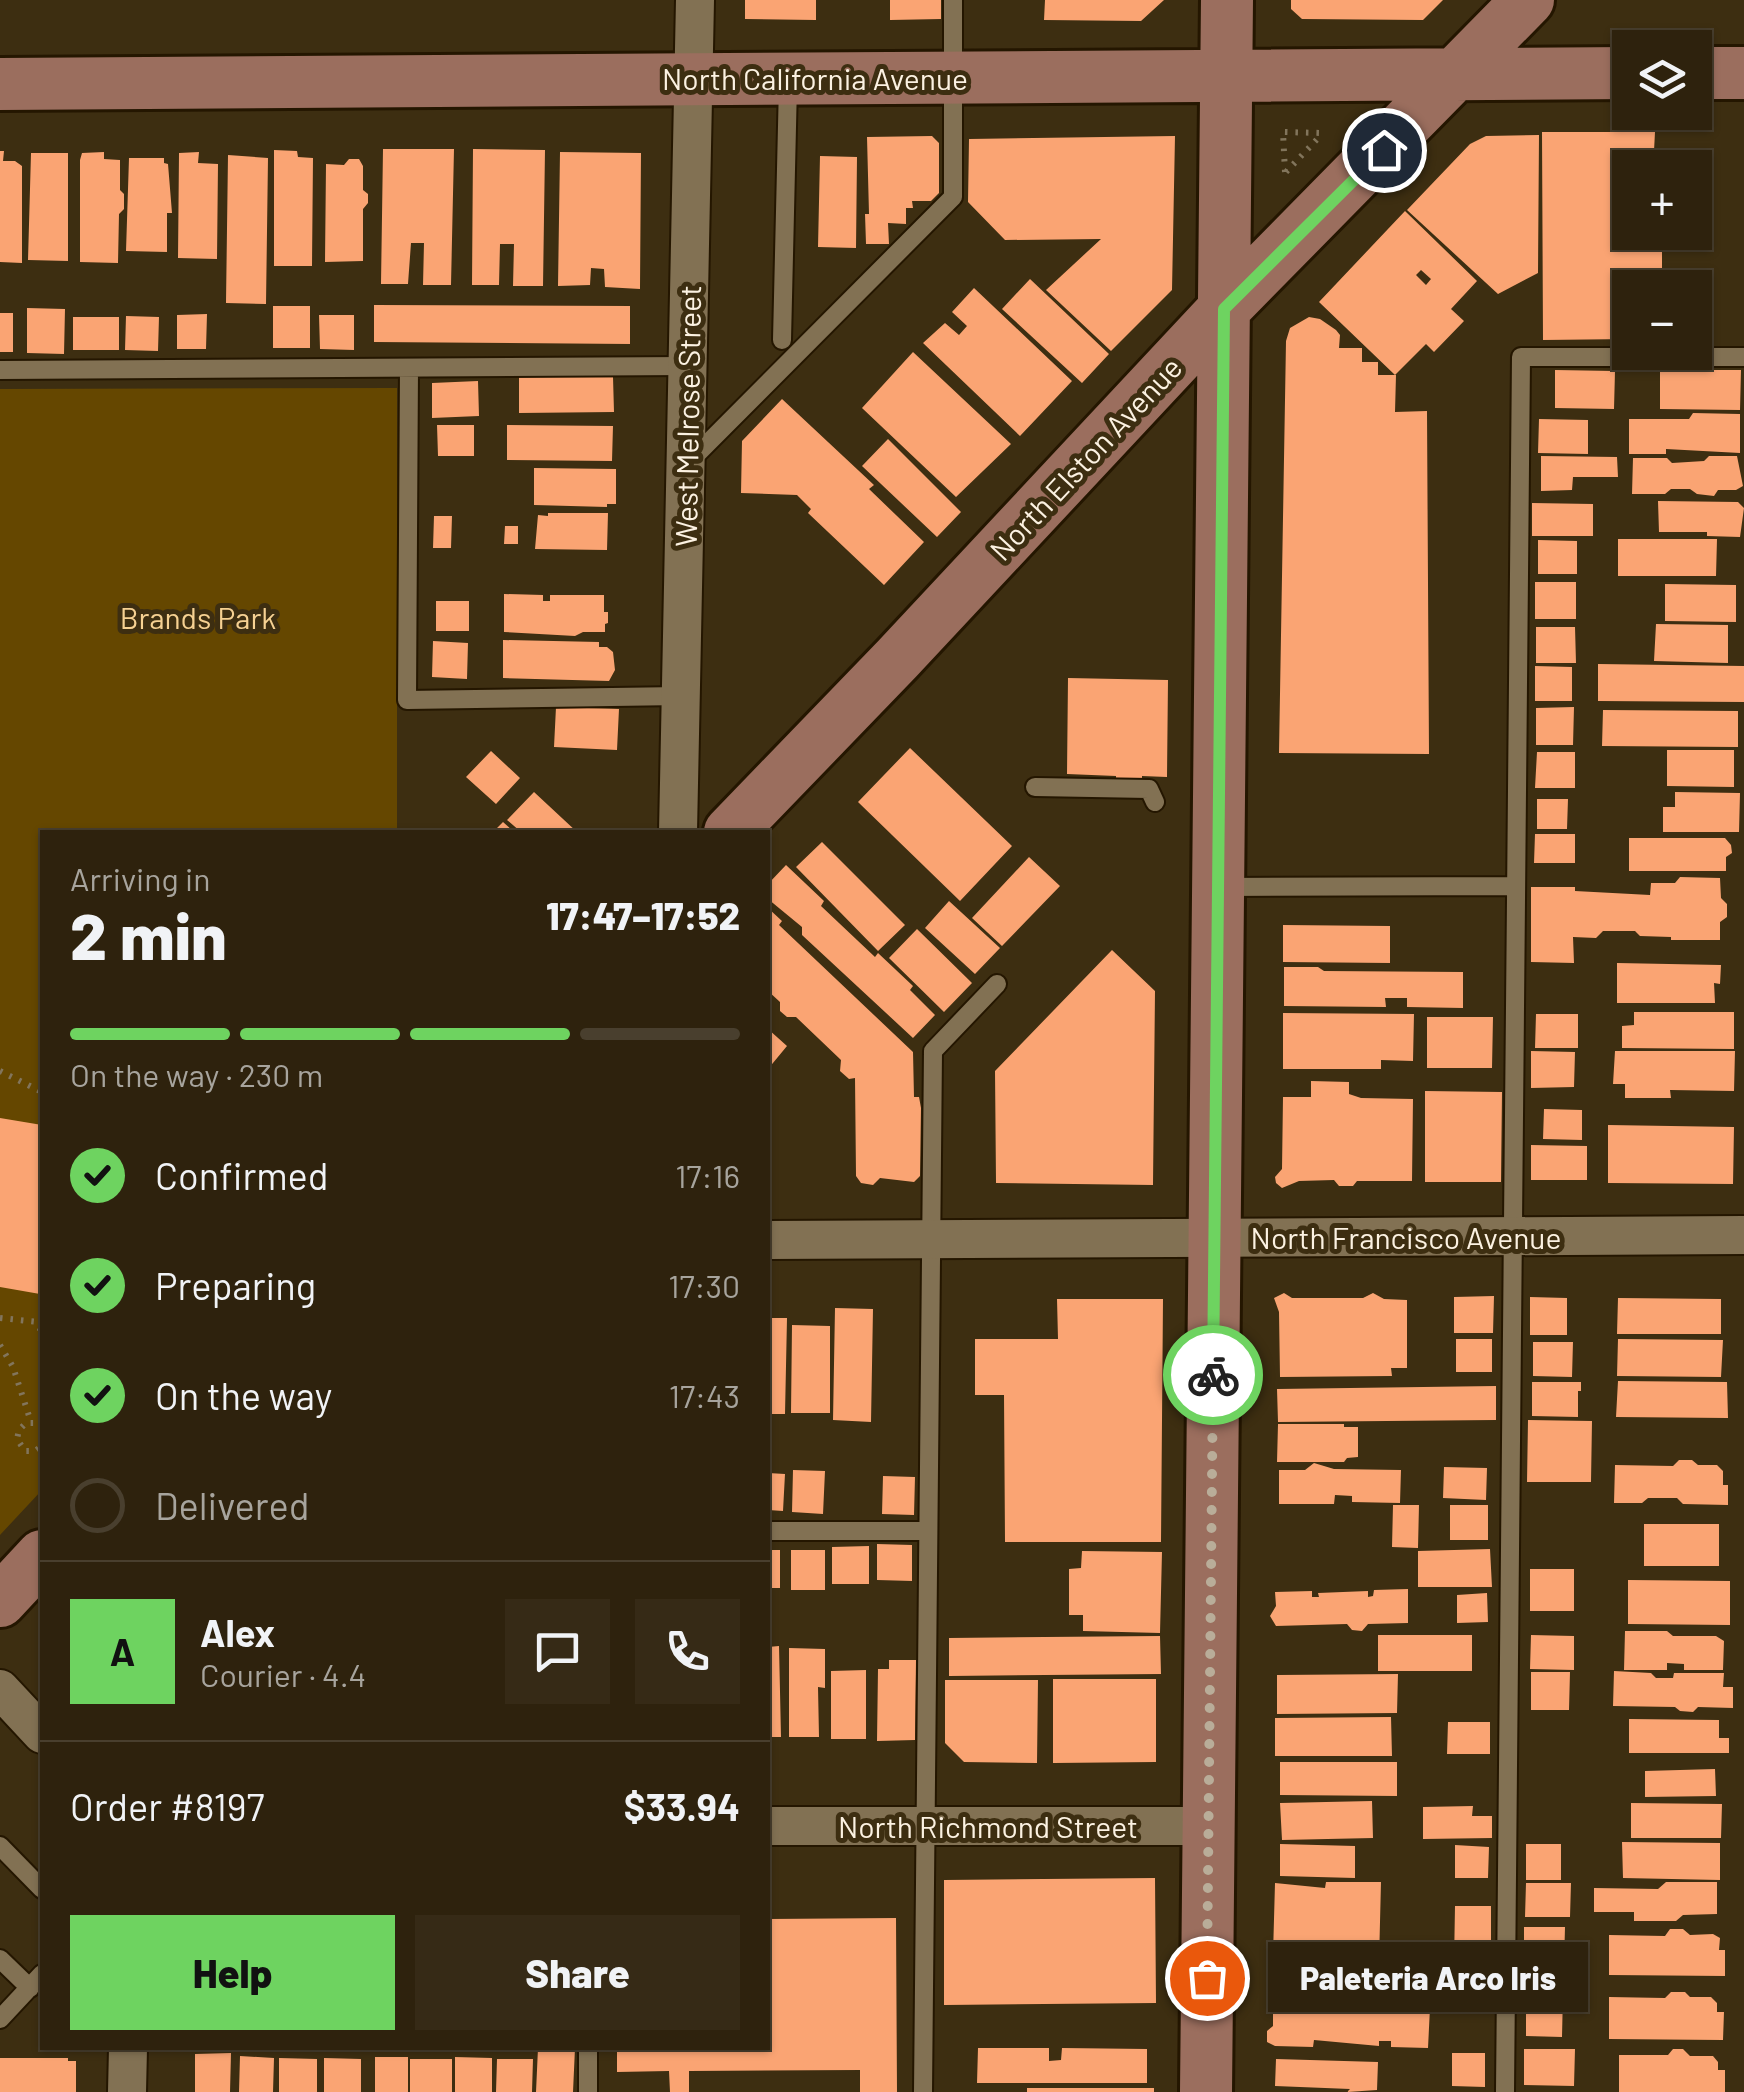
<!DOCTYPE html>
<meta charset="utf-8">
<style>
body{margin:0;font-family:Barlow,sans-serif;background:#362a16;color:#f1f3f6;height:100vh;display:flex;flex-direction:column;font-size:38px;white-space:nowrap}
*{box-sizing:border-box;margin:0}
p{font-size:32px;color:#a7a49d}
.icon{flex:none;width:55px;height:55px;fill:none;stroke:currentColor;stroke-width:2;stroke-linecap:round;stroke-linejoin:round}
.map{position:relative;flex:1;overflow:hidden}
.panel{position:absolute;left:40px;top:830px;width:730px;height:1220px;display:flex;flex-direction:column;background:#2e220d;border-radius:0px;box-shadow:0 2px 8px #0004,0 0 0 2px #493f2e}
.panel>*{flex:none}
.buttons{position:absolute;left:1612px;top:30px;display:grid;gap:20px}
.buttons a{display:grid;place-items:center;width:100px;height:100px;border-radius:0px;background:#2e220d;box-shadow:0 2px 8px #0004,0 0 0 2px #493f2e;font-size:50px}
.pin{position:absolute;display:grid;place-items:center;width:85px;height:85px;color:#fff;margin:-42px;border:5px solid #fff;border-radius:50%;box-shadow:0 2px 10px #0007}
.courier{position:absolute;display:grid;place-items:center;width:100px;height:100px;margin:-50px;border:8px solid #6ed360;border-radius:50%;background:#fff;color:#222;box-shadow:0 2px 12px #0007}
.bubble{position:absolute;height:70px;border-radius:0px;background:#2e220d;box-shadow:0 2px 8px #0004,0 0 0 2px #493f2e;font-size:32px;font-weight:800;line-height:70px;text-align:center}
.headline em{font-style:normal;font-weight:800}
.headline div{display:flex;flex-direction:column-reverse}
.headline{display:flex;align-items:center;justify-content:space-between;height:170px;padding:0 30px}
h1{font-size:65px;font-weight:800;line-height:75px}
.bar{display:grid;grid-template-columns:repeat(4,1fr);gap:15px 10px;align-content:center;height:120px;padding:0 30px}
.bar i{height:12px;border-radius:8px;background:#493f2e}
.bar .on{background:#6ed360}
.bar p{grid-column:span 4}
.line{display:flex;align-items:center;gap:25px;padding:0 30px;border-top:2px solid #493f2e}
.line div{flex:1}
.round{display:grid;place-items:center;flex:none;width:105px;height:105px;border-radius:0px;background:#362a16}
ol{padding:0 30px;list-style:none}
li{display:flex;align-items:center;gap:30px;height:110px}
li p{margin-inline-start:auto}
li .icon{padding:10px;border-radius:50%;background:#6ed360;color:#111;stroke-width:4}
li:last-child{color:#a7a49d}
li i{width:55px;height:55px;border:5px solid #493f2e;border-radius:50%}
.button{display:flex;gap:20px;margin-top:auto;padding:20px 30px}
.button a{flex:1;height:115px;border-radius:0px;background:#6ed360;color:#111;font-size:40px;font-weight:800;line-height:115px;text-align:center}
.button a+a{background:#362a16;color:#f1f3f6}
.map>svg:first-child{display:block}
.green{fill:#654700}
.building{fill:#faa473;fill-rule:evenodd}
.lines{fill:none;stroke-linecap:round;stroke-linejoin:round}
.lane-casing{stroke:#241600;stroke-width:22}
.street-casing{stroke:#241600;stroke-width:42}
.secondary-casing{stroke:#241600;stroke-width:58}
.path{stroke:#82755c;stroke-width:6;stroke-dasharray:2.5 8;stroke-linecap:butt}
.lane{stroke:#827153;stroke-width:18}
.street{stroke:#827153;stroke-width:38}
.secondary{stroke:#9b6e5e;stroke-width:52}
.done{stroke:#b9ad99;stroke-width:10;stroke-dasharray:0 18}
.route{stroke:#6ed360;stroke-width:12}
.labels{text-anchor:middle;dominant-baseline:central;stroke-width:10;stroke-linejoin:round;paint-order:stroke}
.street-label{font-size:30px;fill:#fcf2e2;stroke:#3d2e11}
.park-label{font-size:30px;fill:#f6d192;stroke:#3d2e11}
</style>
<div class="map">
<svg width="1744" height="2092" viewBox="0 0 1744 2092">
<rect width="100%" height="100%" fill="#3d2e11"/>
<path class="green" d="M397 388V832H42V1490L0 1535V389Z"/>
<path class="building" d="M745 0H816V20L745 19Z
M890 0H941V19L890 20Z
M1045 0H1164L1141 21 1044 20Z
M1291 0H1443L1423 20 1302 19 1291 9Z
M1542 132H1655L1654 151H1662V168H1630V232H1662V288H1630V339L1543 340Z
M1539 135 1538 273 1498 294 1407 210 1470 144 1486 136Z
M932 136 939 143V193L931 201H912L913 208H906V224L888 223 889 244H866L865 214H869L867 137Z
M1175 136 1172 290 1111 351 1046 290 1101 239 1005 240 968 202 969 139Z
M383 149H454L451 285H423L424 243H411L408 284H381Z
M473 149 545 150 543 286H513L514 244H500L499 285H472Z
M274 150 297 151 298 157 313 158 312 266H274Z
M0 151H4L3 161H15L22 166V263L0 262Z
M104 152V159L120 160V190L124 194V209L119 214 118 263 80 262V160L82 153Z
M199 152 198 163 218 164 217 259 178 258 179 153Z
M560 152 641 153 640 289 605 287 604 269 591 268 590 285 558 286Z
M31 153H68V261L28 260Z
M228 155 268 158 266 304 226 303Z
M820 156 857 157 856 248 818 247Z
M129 158H164V163L168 164 172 213H167V252L126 251Z
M349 159H359L363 166V190L368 194V203L363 209V261L325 262 326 164 344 165Z
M1405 211 1477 281 1451 309 1464 321 1434 352 1426 344 1395 375 1319 302ZM1421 270 1431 279 1426 285 1416 275Z
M1030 279 1109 354 1082 383 1002 309Z
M974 288 1072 381 1020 436 923 343 945 323 959 335 967 326 952 312Z
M374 305 630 306V344L374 342Z
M273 306H310V348H273Z
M27 308 65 309 64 354 27 353Z
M0 313H13V352H0Z
M207 314 206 349H177V315Z
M319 315H354V350L320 349Z
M126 316 159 317 158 351 125 350Z
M73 317H119V350H73Z
M1309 317 1320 319 1336 330 1340 335 1339 348H1362V362H1378V375H1396L1395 412 1427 411 1429 754 1279 753 1286 341 1290 328Z
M913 352 1011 444 956 497 862 408Z
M1555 370 1615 371 1614 409 1555 408Z
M1660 370H1741L1740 410 1660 409Z
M519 377H613L614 412 519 413Z
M478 381 479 416 432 418V383Z
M782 399 874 485 869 489 924 542 884 585 808 513 811 509 797 495 741 493 742 441Z
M1693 413 1740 414V453L1666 449V454H1629V419H1689Z
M1539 419 1588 420V454L1538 453Z
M437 425H474V456H438Z
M507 425 613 426 612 461 507 460Z
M888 439 961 512 937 537 862 466Z
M1541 456 1617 457 1618 477H1573L1572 490 1541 491Z
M1709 456H1737L1743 486 1736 490H1718L1714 496 1697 494 1690 489H1671L1665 494H1632L1633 458H1667L1672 463 1704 461Z
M534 468 616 469V504H607V507L534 505Z
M1658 501 1738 502 1744 508 1740 537 1707 536V532H1659Z
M1532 503 1593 504V536H1532Z
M548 513H608L607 550 535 549 538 515 548 516Z
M434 516H452L451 548H433Z
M505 526H518V544H504Z
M1618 539H1717L1716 576H1618Z
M1538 540 1577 541V574H1538Z
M1535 582H1576V619H1535Z
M1665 584 1736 585V622L1665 621Z
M504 594 543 595V601H550V595H604V612H608V623L605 624V632H583L575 636 504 632Z
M436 601H469V631H436Z
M1656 624 1728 625V663L1654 661Z
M1536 627H1575L1576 663H1536Z
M503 640 599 642V647H607L613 652 615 670 609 681 503 678Z
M433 641 468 643 467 679 432 677Z
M1598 664 1744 666V702L1598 701Z
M1535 666 1572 667V701H1535Z
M1068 678 1168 680 1167 777 1142 776V783L1116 782V776L1067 774Z
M556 707 619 709 617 750 554 747Z
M1574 707 1573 745H1536V708Z
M1603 710 1738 711V747L1602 746Z
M910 748 1012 846 960 901 858 802Z
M1667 750H1734V787L1667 786Z
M491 751 520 778 496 804 466 777Z
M1537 752H1575V788H1535Z
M534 792 577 832H521L507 820Z
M1675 792 1740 793 1739 832H1663V807H1675Z
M1537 799H1568L1567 829H1537Z
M503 822 514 832H493Z
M1535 834H1575V863H1534Z
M1629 838H1725L1731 845 1732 853 1726 857V871H1629Z
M822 842 905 925 878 951 796 867Z
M1029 857 1060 886 1002 946 972 918Z
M786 865 824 901 821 906 875 957 878 953 913 986 910 990 935 1015 913 1038 802 935V927L768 899V884Z
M1680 877 1720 878 1721 898 1727 904V917L1720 922V940H1671V937L1640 936 1635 931H1603L1596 938 1573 937 1574 963 1531 962V887H1575V891L1650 895 1651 883H1675Z
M949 901 1000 948 975 974 925 928Z
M768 908 782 921 779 925 913 1052 914 1097H919L921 1108 920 1176 914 1182 880 1178 873 1185 861 1183 856 1176 855 1078 849 1079 840 1071 841 1060 796 1017H787L780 1011V1002L768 991Z
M1283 925 1390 926V963L1283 962Z
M917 929 972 983 944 1012 889 958Z
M1112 950 1155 991 1153 1185 996 1183 995 1071Z
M1617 963 1721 965 1720 984 1714 983 1715 1003H1617Z
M1284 967H1318L1324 971 1463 972V1008L1407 1007V998H1385L1386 1007 1284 1006Z
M1634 1012H1734V1049L1622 1048V1026L1634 1025Z
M1283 1013 1414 1014 1413 1061 1381 1060V1069H1283Z
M1536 1014H1578V1048H1535Z
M1427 1017H1493L1492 1068H1427Z
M768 1029 787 1046 768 1069Z
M1531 1051 1575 1052 1574 1087 1531 1088Z
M1615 1051H1735L1734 1091 1670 1090 1671 1098H1625V1084H1613Z
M1311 1081 1349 1082V1094L1361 1098 1413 1099 1412 1181H1357L1353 1186H1339L1334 1180 1299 1181 1282 1188 1276 1183 1275 1177 1282 1169 1283 1097H1311Z
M1425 1091 1502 1092 1501 1182H1425Z
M1544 1109 1582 1110V1140L1543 1139Z
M0 1118 42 1125 40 1294 0 1287Z
M1608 1125 1734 1127 1733 1184 1608 1183Z
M1531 1145 1587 1146V1180H1531Z
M1284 1293 1292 1298H1363L1373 1293 1384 1299 1407 1300V1368H1391L1392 1376 1280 1377 1279 1312 1274 1298Z
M1494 1296 1493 1333H1454V1297Z
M1530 1297 1567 1298V1335H1530Z
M1618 1298 1721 1299V1334H1617Z
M1057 1299H1163L1161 1542H1005L1004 1395H975V1339H1058Z
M835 1308 873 1309 871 1422 833 1420Z
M768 1318H787L785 1414H768Z
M792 1325 830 1326V1413H791Z
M1456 1339H1492V1372H1456Z
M1618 1339 1723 1340 1721 1377 1617 1376Z
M1533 1342H1573L1572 1377 1533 1376Z
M1618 1381 1727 1382 1728 1418 1616 1417Z
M1532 1382H1581V1391H1578V1417L1532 1416Z
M1496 1386V1420L1278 1422 1277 1389Z
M1528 1420 1592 1421 1591 1482H1527Z
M1278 1424H1344V1427H1358V1457L1347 1458 1344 1462H1277Z
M1679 1460H1692L1698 1465H1717L1723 1471V1485H1728V1505L1683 1504 1677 1498H1648L1642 1503H1614L1615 1465 1673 1466Z
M1314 1463 1334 1469 1401 1470 1400 1503 1352 1502V1496L1335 1495 1334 1504H1279V1470H1305Z
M1444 1467 1487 1468 1486 1500 1443 1498Z
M793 1470 825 1471 823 1514 792 1512Z
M768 1473 785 1474 783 1511 768 1510Z
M883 1476 915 1477 914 1515 882 1514Z
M1393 1505H1419L1418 1548 1392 1547Z
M1450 1505H1488V1540H1450Z
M1644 1524H1719V1566H1644Z
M877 1544 912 1545V1581L877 1580Z
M869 1546V1584H832V1547Z
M1490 1549 1492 1587H1418V1551Z
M768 1550H780V1588H768Z
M791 1550H825V1590H791Z
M1082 1551 1162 1552 1160 1633 1083 1631V1615H1069V1569L1081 1568Z
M1530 1569H1574V1611H1530Z
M1628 1580 1730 1581V1625L1628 1624Z
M1408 1589V1623L1368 1624 1362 1631 1352 1630 1347 1624 1276 1626 1270 1616 1276 1606 1275 1592 1312 1591V1597H1319L1318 1593 1368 1591V1597L1373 1596 1374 1590Z
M1487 1593 1488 1622 1457 1623V1595Z
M1625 1631H1667L1673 1636H1716L1724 1641 1723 1670H1684V1664L1667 1663V1670H1624Z
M1378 1635H1472V1671H1378Z
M1531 1635 1574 1636V1670L1530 1669Z
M1160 1636 1161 1674 949 1676V1638Z
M779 1646 781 1737H768V1647Z
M789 1648 825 1649V1688L818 1687 819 1737H789Z
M889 1660H916L915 1740 877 1741 878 1669H889Z
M866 1670V1739H831V1671Z
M1614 1671 1651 1673 1656 1678H1673L1674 1673H1724L1723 1687H1733V1708L1698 1707 1693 1712 1680 1711 1675 1707 1613 1706Z
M1531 1672H1570L1569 1710H1531Z
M1398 1674 1397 1713 1277 1714V1675Z
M1053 1679H1156V1762L1053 1763Z
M945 1680H1038L1037 1763 964 1762 945 1743Z
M1391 1717 1392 1756H1275V1718Z
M1629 1719 1719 1720V1738H1729V1753H1629Z
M1448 1722H1490V1754H1447Z
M1280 1762H1397V1796L1280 1795Z
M1715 1769 1716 1796 1645 1797V1771Z
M1372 1801 1373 1838 1282 1840 1280 1803Z
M1631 1803 1722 1804 1721 1838H1631Z
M1473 1806 1472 1816H1492V1838L1423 1839V1807Z
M1622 1842 1720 1843V1880L1623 1878Z
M1280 1844 1355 1846V1878L1280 1876Z
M1526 1844H1561V1880H1526Z
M1455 1845 1489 1847 1488 1878H1455Z
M1155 1878 1156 2003 944 2005V1880Z
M1326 1882H1381L1379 1962 1273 1955 1275 1883 1325 1888Z
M1666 1882H1717V1914L1683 1915 1676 1921H1634V1912H1594V1888L1658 1889Z
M1526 1883H1571L1570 1917H1525Z
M1455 1906H1491V1963H1454Z
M896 1918 897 2092H860V2070L689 2071V2092H670L669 2071 617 2072V2048H768V1919Z
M1524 1927H1565L1564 1965 1524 1964Z
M1670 1929H1683L1690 1935 1713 1934 1720 1938 1719 1950H1725V1976L1609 1975V1935L1665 1936Z
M1274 1965 1316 1967 1315 1972 1348 1974V1968L1378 1969V1972L1392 1973V1966L1432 1968 1428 2048 1391 2047V2041H1379V2046L1314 2040 1313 2047 1275 2046 1267 2042V2031L1273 2026V1989L1266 1982 1268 1971Z
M1671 1992H1685L1690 1997H1711L1717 2003V2012H1724L1723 2040 1609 2039V1997L1665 1998Z
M1526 1993H1563L1562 2037 1526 2036Z
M538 2048H575L573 2092H536Z
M978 2048H1049V2061L1061 2060 1062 2048 1147 2049V2083H977Z
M1524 2049H1575L1574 2086 1524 2085Z
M1673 2049H1683L1690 2056H1713L1718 2062V2070H1725V2092H1619V2055H1668Z
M231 2053 230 2092H195V2054Z
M1452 2053H1485V2087L1452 2086Z
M240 2056 274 2058 273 2092H239Z
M375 2057H408V2092H375Z
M455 2057 492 2058V2092H455Z
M0 2058H68V2061H76V2092H0Z
M279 2058 317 2059V2092H279Z
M324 2058 361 2059V2092H324Z
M410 2059H452V2092H410Z
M497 2059H533L532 2092H496Z
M1276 2059 1378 2062 1377 2090 1347 2092 1350 2089 1275 2086Z
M1027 2088H1154V2092H1027Z"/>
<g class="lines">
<defs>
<path id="lane" d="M782 340 788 84
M409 368 407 700 681 696
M0 370 688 366
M690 461 953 197V0
M1035 787 1149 789 1155 802
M1221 887 1516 886
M768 1531H928
M0 1846 42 1889
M0 1959 30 1988
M0 2019 42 1974
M588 2048V2092
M923 2092 933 1051 997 984
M1505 2092 1521 357H1744"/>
<path id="street" d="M678 832 695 0
M768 1240 1744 1235
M0 1689 42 1734
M768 1826H1209
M127 2092 128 2048"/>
<path id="secondary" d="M1695 73H1744
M0 84 1630 73
M730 832 897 659 1224 309 1528 0
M0 1601 42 1556
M1206 2092 1227 0"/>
</defs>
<use href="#lane" class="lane-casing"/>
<use href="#street" class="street-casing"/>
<use href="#secondary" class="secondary-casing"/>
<path class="path" d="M1285 172 1283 132 1322 133
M1286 172 1322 134
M0 1071 42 1092
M0 1318 39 1322
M42 1319 39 1322 42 1341
M0 1345 13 1367 31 1422
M42 1428 35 1423H26L19 1430 17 1439 25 1451H35L42 1446"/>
<use href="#lane" class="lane"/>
<use href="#street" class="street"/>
<use href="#secondary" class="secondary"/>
</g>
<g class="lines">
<path class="done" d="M1207 1978 1213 1375"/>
<path class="route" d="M1213 1375 1224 309 1384 150"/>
</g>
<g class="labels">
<g class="street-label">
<text x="815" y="78">North California Avenue</text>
<text transform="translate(687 416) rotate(-89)">West Melrose Street</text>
<text transform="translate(1085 458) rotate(-47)">North Elston Avenue</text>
<text x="1406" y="1237">North Francisco Avenue</text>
<text x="988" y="1826">North Richmond Street</text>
</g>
<g class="park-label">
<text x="198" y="617">Brands Park</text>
</g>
</g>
</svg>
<div class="buttons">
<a><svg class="icon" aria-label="layers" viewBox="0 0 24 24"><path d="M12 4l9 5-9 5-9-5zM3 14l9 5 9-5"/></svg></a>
<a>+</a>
<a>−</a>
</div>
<div class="pin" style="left:1207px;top:1978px;background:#ea580c"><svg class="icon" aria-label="bag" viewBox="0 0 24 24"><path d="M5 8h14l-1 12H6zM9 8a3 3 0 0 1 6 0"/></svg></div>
<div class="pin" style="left:1384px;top:150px;background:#1f2937"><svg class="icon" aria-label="home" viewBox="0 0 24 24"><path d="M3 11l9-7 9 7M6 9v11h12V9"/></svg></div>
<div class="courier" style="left:1213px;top:1375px"><svg class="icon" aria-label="bike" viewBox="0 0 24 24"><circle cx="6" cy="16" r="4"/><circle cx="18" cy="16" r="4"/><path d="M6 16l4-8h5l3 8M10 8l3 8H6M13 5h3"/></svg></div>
<div class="bubble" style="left:1268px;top:1942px;width:320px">Paleteria Arco Iris</div>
<section class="panel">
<div class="headline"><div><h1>2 min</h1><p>Arriving in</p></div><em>17:47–17:52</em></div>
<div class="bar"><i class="on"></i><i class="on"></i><i class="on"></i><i></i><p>On the way · 230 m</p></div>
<ol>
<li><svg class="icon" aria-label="check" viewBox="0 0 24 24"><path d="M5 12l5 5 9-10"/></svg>Confirmed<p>17:16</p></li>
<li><svg class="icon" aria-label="check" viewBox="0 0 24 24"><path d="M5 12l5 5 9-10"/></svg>Preparing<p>17:30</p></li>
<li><svg class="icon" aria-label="check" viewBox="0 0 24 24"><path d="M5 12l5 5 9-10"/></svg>On the way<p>17:43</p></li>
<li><i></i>Delivered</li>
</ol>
<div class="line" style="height:180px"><b class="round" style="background:#6ed360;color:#111">A</b><div><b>Alex</b><p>Courier · 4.4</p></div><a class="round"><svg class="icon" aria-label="chat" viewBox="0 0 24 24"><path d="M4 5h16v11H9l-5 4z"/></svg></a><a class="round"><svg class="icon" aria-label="phone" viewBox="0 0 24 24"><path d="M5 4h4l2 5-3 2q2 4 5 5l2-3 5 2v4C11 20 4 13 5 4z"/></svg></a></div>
<div class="line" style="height:130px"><div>Order #8197</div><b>$33.94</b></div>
<div class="button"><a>Help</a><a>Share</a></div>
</section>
</div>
